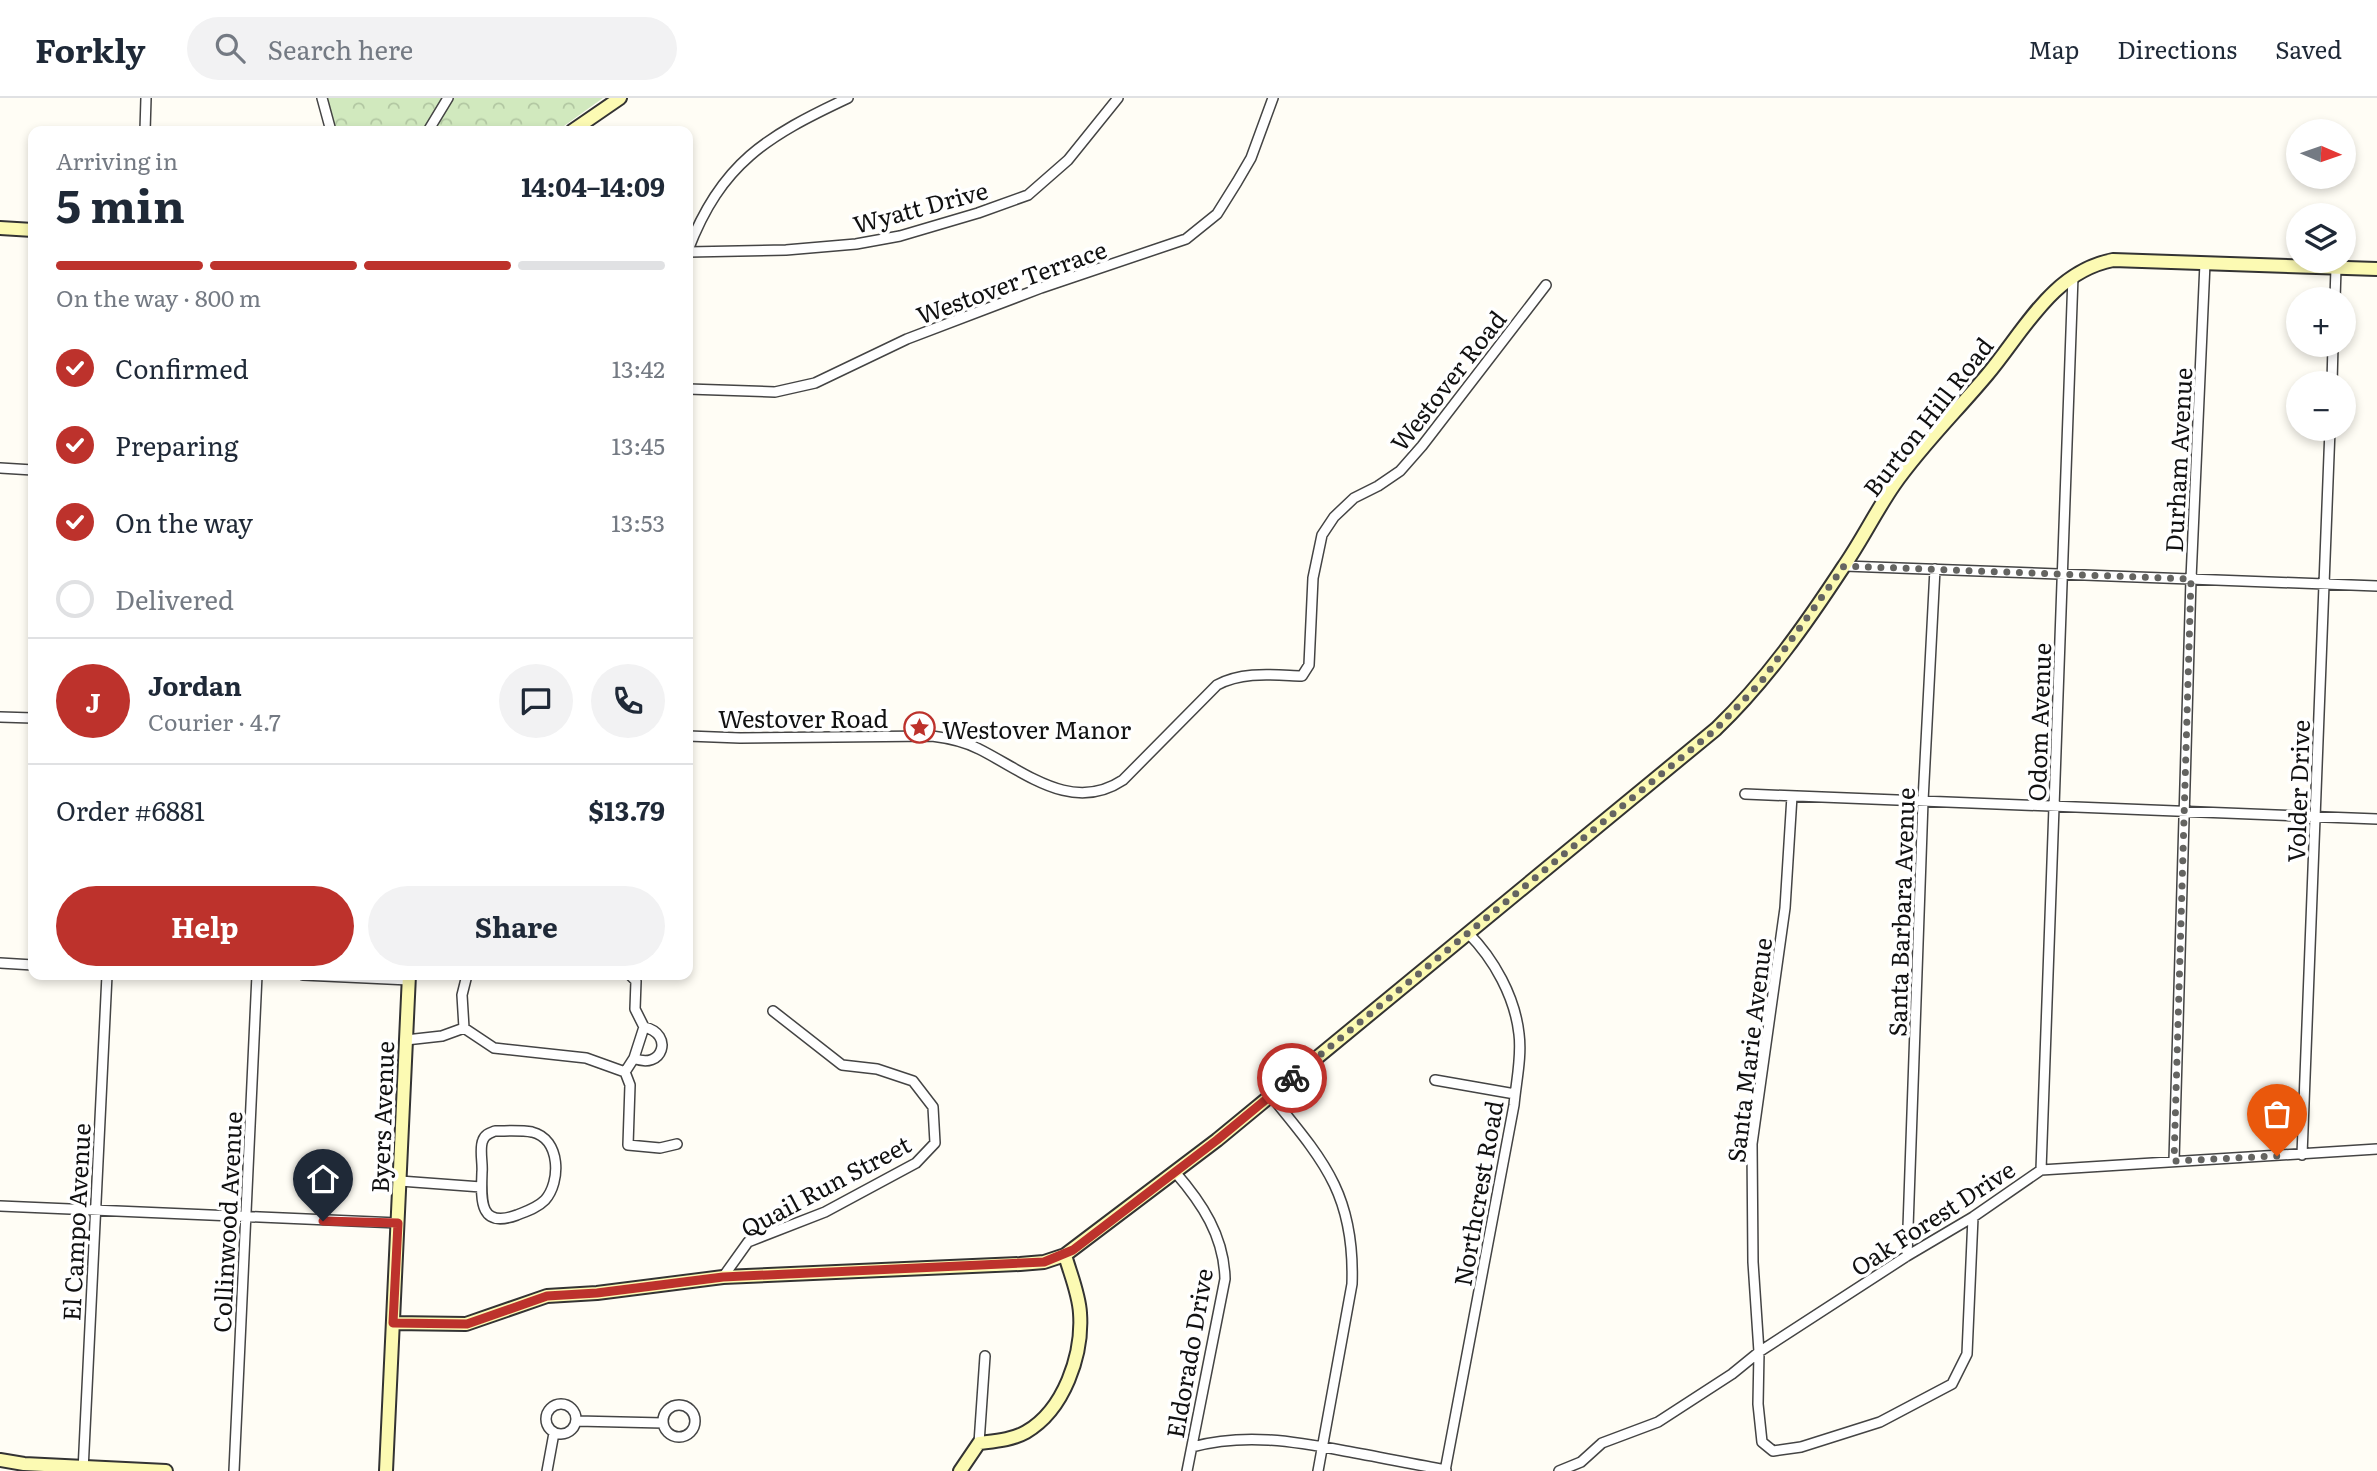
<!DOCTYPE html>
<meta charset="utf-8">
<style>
body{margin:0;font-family:Literata,serif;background:#f2f2f3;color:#1f2937;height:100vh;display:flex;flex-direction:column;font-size:26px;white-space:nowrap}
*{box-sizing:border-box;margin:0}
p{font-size:23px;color:#747a83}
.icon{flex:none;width:38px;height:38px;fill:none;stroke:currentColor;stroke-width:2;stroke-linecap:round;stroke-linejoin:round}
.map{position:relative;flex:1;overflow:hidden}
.drawer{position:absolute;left:28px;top:28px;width:665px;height:854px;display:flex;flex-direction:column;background:#fff;border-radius:14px;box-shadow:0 4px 10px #0003}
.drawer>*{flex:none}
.needle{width:46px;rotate:92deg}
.controls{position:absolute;left:2286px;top:21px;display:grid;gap:14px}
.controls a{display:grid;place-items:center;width:70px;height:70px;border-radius:50%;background:#fff;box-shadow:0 4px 10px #0003;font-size:35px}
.pin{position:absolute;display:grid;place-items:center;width:60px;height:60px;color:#fff;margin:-72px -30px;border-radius:50% 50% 50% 0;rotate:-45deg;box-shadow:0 0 7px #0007}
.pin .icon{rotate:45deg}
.courier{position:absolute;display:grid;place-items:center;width:70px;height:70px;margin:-35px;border:5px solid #bd322c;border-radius:50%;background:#fff;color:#222;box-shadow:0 2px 9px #0007}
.headline em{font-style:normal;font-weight:700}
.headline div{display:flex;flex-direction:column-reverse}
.headline{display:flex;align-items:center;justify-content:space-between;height:119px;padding:0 28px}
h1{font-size:46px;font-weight:700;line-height:52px}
.bar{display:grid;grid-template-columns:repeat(4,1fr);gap:10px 7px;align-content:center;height:84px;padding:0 28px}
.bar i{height:9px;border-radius:5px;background:#e0e1e3}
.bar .on{background:#bd322c}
.bar p{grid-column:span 4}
.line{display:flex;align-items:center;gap:18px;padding:0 28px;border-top:2px solid #e0e1e3}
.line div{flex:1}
.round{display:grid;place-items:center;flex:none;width:74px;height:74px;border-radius:37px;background:#f2f2f3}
ol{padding:0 28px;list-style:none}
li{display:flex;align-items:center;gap:21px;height:77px}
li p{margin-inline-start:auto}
li .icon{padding:7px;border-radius:50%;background:#bd322c;color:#fff;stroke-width:4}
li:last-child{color:#747a83}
li i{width:38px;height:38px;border:4px solid #e0e1e3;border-radius:50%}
.action{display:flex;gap:14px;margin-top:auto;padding:14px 28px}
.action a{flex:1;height:80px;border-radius:42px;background:#bd322c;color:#fff;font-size:28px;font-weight:700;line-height:80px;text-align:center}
.action a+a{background:#f2f2f3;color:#1f2937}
header{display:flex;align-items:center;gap:42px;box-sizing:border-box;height:98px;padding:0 35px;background:#fff;border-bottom:2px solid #e0e1e3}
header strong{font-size:33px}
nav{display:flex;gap:38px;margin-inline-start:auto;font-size:24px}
.search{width:490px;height:63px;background:#f2f2f3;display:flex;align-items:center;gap:18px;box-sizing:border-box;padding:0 24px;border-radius:38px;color:#747a83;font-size:26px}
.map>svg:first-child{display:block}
.park{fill:url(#park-crowns)}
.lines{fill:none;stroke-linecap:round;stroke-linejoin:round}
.street-casing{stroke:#444;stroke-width:12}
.secondary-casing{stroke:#333;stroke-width:16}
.street{stroke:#fff;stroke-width:9}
.secondary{stroke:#fcfab3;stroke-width:12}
.done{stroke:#646461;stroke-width:7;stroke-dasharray:0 12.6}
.route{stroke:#bd322c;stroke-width:9}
.labels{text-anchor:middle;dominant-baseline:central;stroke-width:7;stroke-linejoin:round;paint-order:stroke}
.street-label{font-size:24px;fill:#111;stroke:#fff}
.poi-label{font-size:24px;fill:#111;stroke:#fff;text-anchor:start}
</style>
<header>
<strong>Forkly</strong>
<div class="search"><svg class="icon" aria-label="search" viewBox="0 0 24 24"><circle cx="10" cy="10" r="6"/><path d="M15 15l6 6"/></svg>Search here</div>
<nav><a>Map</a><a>Directions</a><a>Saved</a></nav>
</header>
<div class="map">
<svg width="2377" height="1373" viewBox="0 0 2377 1373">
<defs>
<pattern id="park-crowns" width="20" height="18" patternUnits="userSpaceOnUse" patternTransform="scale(1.75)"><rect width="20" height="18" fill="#d1e9be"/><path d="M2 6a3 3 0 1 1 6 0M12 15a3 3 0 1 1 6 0" fill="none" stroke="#b2c7a2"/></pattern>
</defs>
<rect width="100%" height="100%" fill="#fffdf5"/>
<path class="park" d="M325 0H603L557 33H335Z"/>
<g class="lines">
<defs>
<path id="street" d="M322 0 331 33
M145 33 146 0
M428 33 448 0
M688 152C721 65 767 38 848 0
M688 154 786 152 856 146 900 138 978 115 1028 97 1068 62 1118 0
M2335 201 2336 170
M2332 285 2333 247
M688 291 775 294 815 285 907 241 1041 190 1186 141 1217 116 1237 84 1251 60 1273 0
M0 370 33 372
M1845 468 2377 488
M0 619 33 620
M688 638 740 640 932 638C948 640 964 643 979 651 1025 674 1072 716 1123 682L1217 587C1243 573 1273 577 1302 578L1309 567 1313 480 1322 437 1334 419 1354 400 1378 388 1400 373 1422 348 1546 187
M1745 696 2377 721
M1792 698 1785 810 1752 1046 1753 1164 1759 1254 1758 1306 1762 1344 1773 1353 1801 1349 1880 1324 1952 1286 1967 1256 1973 1119
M0 865 33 867
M303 877 409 882
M464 930 462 897 467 877
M406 942 442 938 464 930 494 950 586 960 625 974 630 987 628 1047 660 1050 677 1046
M634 960C662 973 675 936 644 929
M625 974 634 960 644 929 635 911 636 883 630 877
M1435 982 1515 996
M1271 998C1324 1063 1355 1097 1352 1186L1318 1373
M495 1033C507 1033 521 1032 532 1034 561 1041 561 1084 545 1102 537 1110 527 1113 517 1117 479 1131 481 1102 482 1074 483 1065 479 1050 483 1042 485 1036 490 1035 495 1033Z
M2302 1057 2330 331
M2174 1063 2191 481 2205 165
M2041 1072 2073 178
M1175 1074C1202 1105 1224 1138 1225 1181L1187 1373
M400 1083 481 1089
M0 1108 398 1125
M1907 1158 1923 703 1935 471
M723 1179 748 1144 825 1114 916 1065 935 1045 933 1009 913 983 877 971 842 967 773 913
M546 1321a15 15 0 1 1 30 0a15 15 0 1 1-30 0Z
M663 1323a16 16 0 1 1 32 0a16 16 0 1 1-32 0Z
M577 1323 663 1325
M979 1345 985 1258
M1192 1349C1244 1335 1293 1343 1345 1353 1379 1359 1412 1366 1446 1372
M83 1373 107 877
M234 1373 257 877
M547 1373 554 1335
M1445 1373 1514 1007C1516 984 1522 959 1519 936 1515 899 1494 861 1468 835
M1559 1373 1581 1364 1602 1345 1658 1324 1732 1276 1759 1254 1907 1158 1973 1119 2041 1072 2377 1051"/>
<path id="secondary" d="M572 33 620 0
M0 130 33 132
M393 1225 466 1226 547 1198 597 1195 723 1179 1020 1166 1044 1164 1065 1157 1217 1042 1716 631C1766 583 1806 526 1844 468 1862 442 1876 413 1894 387 1922 347 1956 314 1987 277 2024 233 2052 174 2113 162L2377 171
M0 1362 24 1366 166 1373
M386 1373 409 877
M960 1373 979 1345C995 1343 1012 1342 1026 1334 1064 1312 1083 1257 1080 1215 1079 1196 1070 1175 1065 1157"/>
</defs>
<use href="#street" class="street-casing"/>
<use href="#secondary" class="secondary-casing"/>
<use href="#street" class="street"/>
<use href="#secondary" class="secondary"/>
</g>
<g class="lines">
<path class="done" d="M1292 980 1716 631 1761 584 1844 468 2191 481 2174 1063 2277 1058"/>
<path class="route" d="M323 1123 398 1125 393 1225 467 1226 547 1198 597 1195 723 1179 1044 1164 1073 1152 1217 1042 1292 980"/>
</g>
<defs>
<symbol id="sight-ring" viewBox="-11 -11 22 22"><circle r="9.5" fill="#fff" stroke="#bd322c" stroke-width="1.5"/><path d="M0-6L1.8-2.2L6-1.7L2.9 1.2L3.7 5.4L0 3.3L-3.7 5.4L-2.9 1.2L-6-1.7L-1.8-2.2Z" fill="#bd322c"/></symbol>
</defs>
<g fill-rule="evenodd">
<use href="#sight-ring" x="902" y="612" width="35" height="35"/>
</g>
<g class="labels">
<g class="street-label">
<text transform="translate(920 108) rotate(-15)">Wyatt Drive</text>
<text transform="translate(1011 183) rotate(-20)">Westover Terrace</text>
<text transform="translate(1447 282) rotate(-52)">Westover Road</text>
<text transform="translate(1927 318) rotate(-52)">Burton Hill Road</text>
<text transform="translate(2177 362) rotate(-87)">Durham Avenue</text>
<text x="803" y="619">Westover Road</text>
<text transform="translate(2038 624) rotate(-88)">Odom Avenue</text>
<text transform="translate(2297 693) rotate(-88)">Volder Drive</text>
<text transform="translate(1900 814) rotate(-88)">Santa Barbara Avenue</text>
<text transform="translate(1748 952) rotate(-83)">Santa Marie Avenue</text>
<text transform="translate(381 1019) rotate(-88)">Byers Avenue</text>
<text transform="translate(825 1087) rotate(-28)">Quail Run Street</text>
<text transform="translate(1477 1095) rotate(-80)">Northcrest Road</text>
<text transform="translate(1932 1119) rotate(-33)">Oak Forest Drive</text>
<text transform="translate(75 1124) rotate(-87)">El Campo Avenue</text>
<text transform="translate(226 1124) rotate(-87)">Collinwood Avenue</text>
<text transform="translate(1188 1255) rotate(-80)">Eldorado Drive</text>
</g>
<g class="poi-label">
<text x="942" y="630">Westover Manor</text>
</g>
</g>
</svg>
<div class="controls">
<a><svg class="needle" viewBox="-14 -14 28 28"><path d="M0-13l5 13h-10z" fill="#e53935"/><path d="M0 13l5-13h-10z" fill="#747a83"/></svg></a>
<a><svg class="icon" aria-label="layers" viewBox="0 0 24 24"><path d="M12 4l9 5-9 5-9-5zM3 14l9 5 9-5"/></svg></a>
<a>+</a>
<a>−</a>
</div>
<div class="pin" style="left:2277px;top:1058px;background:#ea580c"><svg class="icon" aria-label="bag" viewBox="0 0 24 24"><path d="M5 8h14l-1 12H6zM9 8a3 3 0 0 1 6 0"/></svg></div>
<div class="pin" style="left:323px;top:1123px;background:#1f2937"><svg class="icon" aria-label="home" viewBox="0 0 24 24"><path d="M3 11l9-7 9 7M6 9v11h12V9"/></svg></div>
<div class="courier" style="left:1292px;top:980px"><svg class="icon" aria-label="bike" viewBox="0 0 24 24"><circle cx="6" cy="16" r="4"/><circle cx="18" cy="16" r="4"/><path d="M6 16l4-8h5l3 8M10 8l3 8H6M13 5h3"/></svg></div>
<section class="drawer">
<div class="headline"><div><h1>5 min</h1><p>Arriving in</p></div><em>14:04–14:09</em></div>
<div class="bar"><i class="on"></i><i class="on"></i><i class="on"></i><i></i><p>On the way · 800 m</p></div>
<ol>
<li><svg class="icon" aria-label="check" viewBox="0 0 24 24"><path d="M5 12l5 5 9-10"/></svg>Confirmed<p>13:42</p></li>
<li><svg class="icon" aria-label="check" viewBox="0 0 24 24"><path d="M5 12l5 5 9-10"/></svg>Preparing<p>13:45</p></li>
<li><svg class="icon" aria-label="check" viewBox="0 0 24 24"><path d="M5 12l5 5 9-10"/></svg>On the way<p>13:53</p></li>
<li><i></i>Delivered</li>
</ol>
<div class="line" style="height:126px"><b class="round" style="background:#bd322c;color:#fff">J</b><div><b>Jordan</b><p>Courier · 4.7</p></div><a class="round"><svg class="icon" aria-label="chat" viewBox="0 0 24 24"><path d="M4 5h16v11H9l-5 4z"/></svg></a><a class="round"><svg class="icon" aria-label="phone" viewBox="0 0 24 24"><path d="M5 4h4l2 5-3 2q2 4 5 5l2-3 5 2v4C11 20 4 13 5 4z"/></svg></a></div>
<div class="line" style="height:91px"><div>Order #6881</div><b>$13.79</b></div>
<div class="action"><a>Help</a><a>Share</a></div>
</section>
</div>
